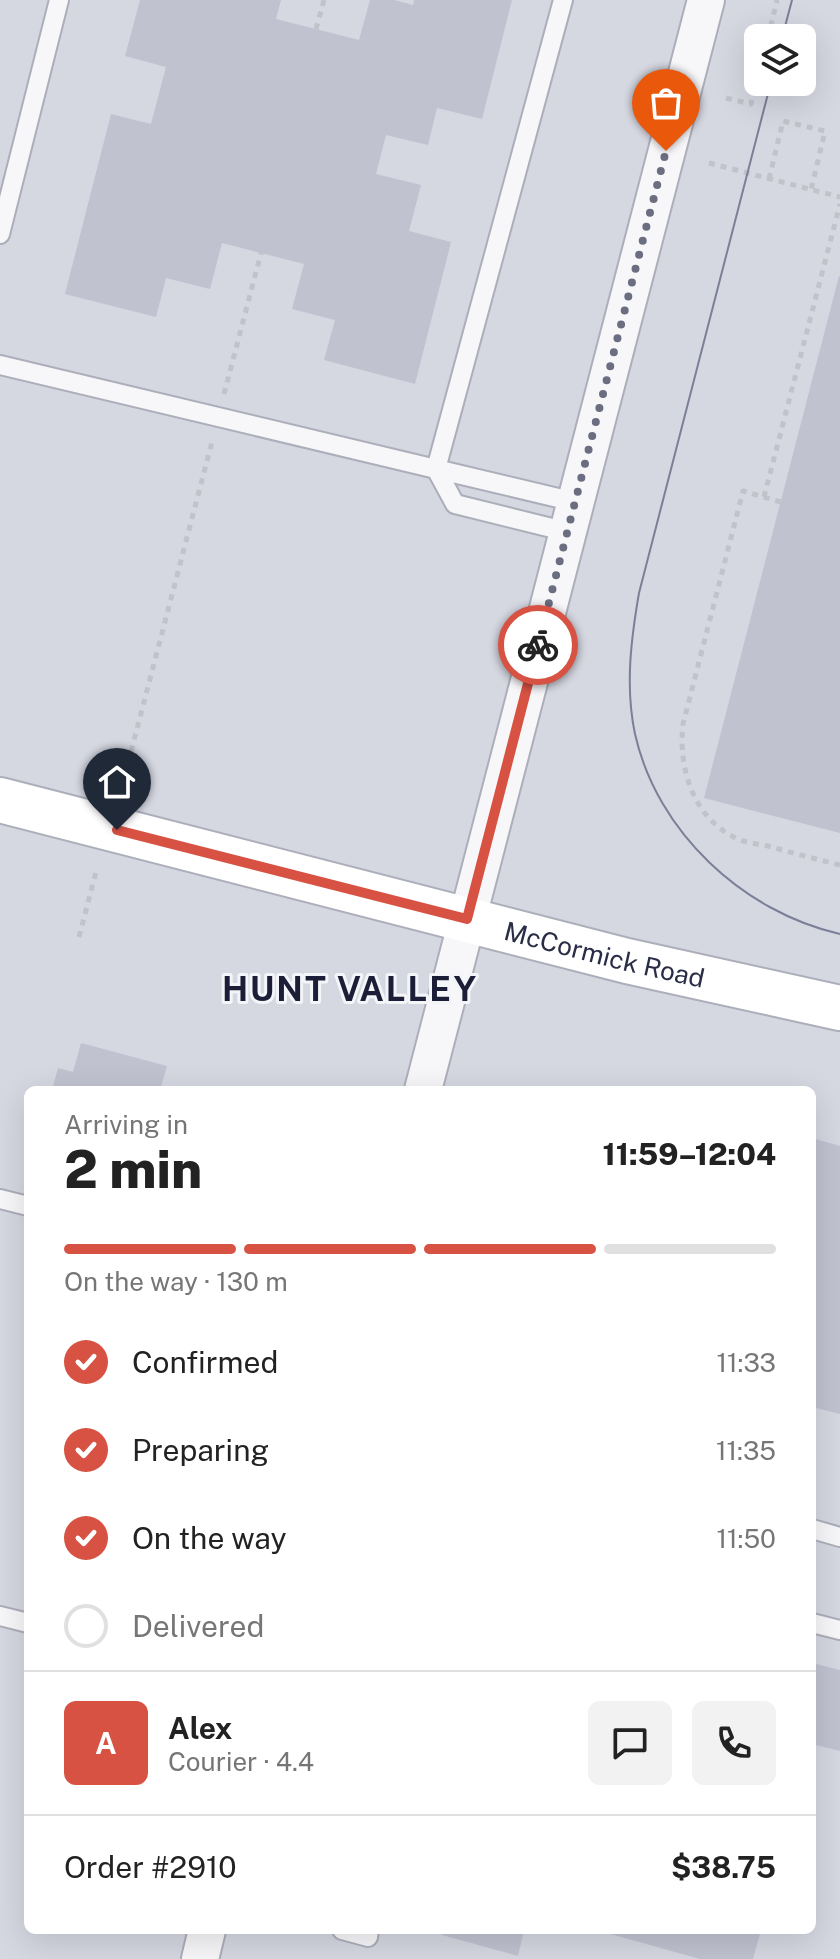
<!DOCTYPE html>
<meta charset="utf-8">
<style>
body{margin:0;font-family:"Public Sans",sans-serif;background:#f2f2f2;color:#222;height:100vh;display:flex;flex-direction:column;font-size:30px;white-space:nowrap}
*{box-sizing:border-box;margin:0}
p{font-size:26px;color:#767676}
.icon{flex:none;width:44px;height:44px;fill:none;stroke:currentColor;stroke-width:2;stroke-linecap:round;stroke-linejoin:round}
.map{position:relative;flex:1;overflow:hidden}
.side{position:absolute;left:24px;top:1086px;width:792px;height:848px;display:flex;flex-direction:column;background:#fff;border-radius:12px;box-shadow:0 8px 32px #0002}
.side>*{flex:none}
.controls{position:absolute;left:744px;top:24px;display:grid;gap:16px}
.controls a{display:grid;place-items:center;width:72px;height:72px;border-radius:12px;background:#fff;box-shadow:0 8px 32px #0002;font-size:40px}
.pin{position:absolute;display:grid;place-items:center;width:68px;height:68px;color:#fff;margin:-82px -34px;border-radius:50% 50% 50% 0;rotate:-45deg;box-shadow:0 0 8px #0007}
.pin .icon{rotate:45deg}
.courier{position:absolute;display:grid;place-items:center;width:80px;height:80px;margin:-40px;border:6px solid #d75243;border-radius:50%;background:#fff;color:#222;box-shadow:0 2px 10px #0007}
.headline em{font-style:normal;font-weight:800}
.headline div{display:flex;flex-direction:column-reverse}
.headline{display:flex;align-items:center;justify-content:space-between;height:136px;padding:0 40px}
h1{font-size:52px;font-weight:800;line-height:60px}
.bar{display:grid;grid-template-columns:repeat(4,1fr);gap:12px 8px;align-content:center;height:96px;padding:0 40px}
.bar i{height:10px;border-radius:6px;background:#e0e0e0}
.bar .on{background:#d75243}
.bar p{grid-column:span 4}
.line{display:flex;align-items:center;gap:20px;padding:0 40px;border-top:2px solid #e0e0e0}
.line div{flex:1}
.round{display:grid;place-items:center;flex:none;width:84px;height:84px;border-radius:12px;background:#f2f2f2}
ol{padding:0 40px;list-style:none}
li{display:flex;align-items:center;gap:24px;height:88px}
li p{margin-inline-start:auto}
li .icon{padding:8px;border-radius:50%;background:#d75243;color:#fff;stroke-width:4}
li:last-child{color:#767676}
li i{width:44px;height:44px;border:4px solid #e0e0e0;border-radius:50%}
.map>svg:first-child{display:block}
.built{fill:#d5d7e1;fill-rule:evenodd}
.building{fill:#c0c2d0}
.lines{fill:none;stroke-linecap:round;stroke-linejoin:round}
.lane-casing{stroke:#acaeba;stroke-width:22}
.street-casing{stroke:#acaeba;stroke-width:40}
.secondary-casing{stroke:#acaeba;stroke-width:48}
.path{stroke:#c2c2cb;stroke-width:5;stroke-dasharray:6 6;stroke-linecap:butt}
.lane{stroke:#f7f7fa;stroke-width:18}
.street{stroke:#f7f7fa;stroke-width:36}
.secondary{stroke:#fff;stroke-width:44}
.tram{stroke:#7c7f97;stroke-width:2}
.done{stroke:#6b6d80;stroke-width:8;stroke-dasharray:0 14.4}
.route{stroke:#d75243;stroke-width:10}
.labels{text-anchor:middle;dominant-baseline:central;stroke-width:6;stroke-linejoin:round;paint-order:stroke}
.street-label{font-size:26px;fill:#2a2d46;stroke:#f4f5f9}
.district-label{font-size:34px;font-weight:bold;letter-spacing:2px;fill:#1c1e37;stroke:#f4f5f9}
</style>
<div class="map">
<svg width="840" height="1959" viewBox="0 0 840 1959">
<rect width="100%" height="100%" fill="#e4e5ec"/>
<path class="built" d="M0 0H840V1959H0ZM758 38H802V82H758ZM28 1090H812V1930H28Z"/>
<path class="building" d="M140 0H281L276 19 359 40 370 0H394L413 5 414 0H512L482 119 437 108 428 145 386 135 376 174 421 185 409 231 451 242 415 384 324 360 335 320 292 309 304 264 222 243 210 289 166 278 156 317 65 294 111 114 151 124 166 67 125 56Z
M839 276H840V833L704 798Z
M81 1043 167 1066 160 1090H52L58 1068 73 1072Z
M812 1138 840 1146V1414L812 1407Z
M812 1663 840 1670V1751L812 1744Z
M443 1930H524L518 1956 442 1935Z
M596 1930H761L753 1959H700Z"/>
<g class="lines">
<defs>
<path id="lane" d="M0 234 59 0
M0 365 436 469 563 0
M568 532 455 504 436 469 575 502
M0 1199 28 1206
M812 1529 840 1537
M0 1616 28 1623
M812 1623 840 1630
M342 1930 368 1937 369 1930"/>
<path id="street" d="M423 1090 706 0
M200 1959 207 1930"/>
<g id="secondary">
<path id="s1" d="M0 800 627 961 840 1008"/>
</g>
</defs>
<use href="#lane" class="lane-casing"/>
<use href="#street" class="street-casing"/>
<use href="#secondary" class="secondary-casing"/>
<path class="path" d="M316 29 324 0
M768 38 777 0
M726 98 751 104 758 75
M709 163 840 197
M769 179 783 121 825 131 811 190
M224 394 261 253
M764 497 840 204
M781 502 743 491 683 724C678 768 693 819 738 839 747 843 758 844 768 846 792 853 816 859 840 865
M122 786 213 438
M79 937 96 872"/>
<use href="#lane" class="lane"/>
<use href="#street" class="street"/>
<use href="#secondary" class="secondary"/>
<path class="tram" d="M782 38 792 0
M771 82 639 593C631 639 625 687 635 734 657 832 743 912 840 934"/>
</g>
<g class="lines">
<path class="done" d="M538 645 666 151"/>
<path class="route" d="M117 830 467 919 538 645"/>
</g>
<g class="labels">
<g class="street-label">
<text stroke="none"><textPath href="#s1" startOffset="624">McCormick Road</textPath></text>
</g>
<g class="district-label">
<text x="350" y="989">HUNT VALLEY</text>
</g>
</g>
</svg>
<div class="controls">
<a><svg class="icon" aria-label="layers" viewBox="0 0 24 24"><path d="M12 4l9 5-9 5-9-5zM3 14l9 5 9-5"/></svg></a>
</div>
<div class="pin" style="left:666px;top:151px;background:#ea580c"><svg class="icon" aria-label="bag" viewBox="0 0 24 24"><path d="M5 8h14l-1 12H6zM9 8a3 3 0 0 1 6 0"/></svg></div>
<div class="pin" style="left:117px;top:830px;background:#1f2937"><svg class="icon" aria-label="home" viewBox="0 0 24 24"><path d="M3 11l9-7 9 7M6 9v11h12V9"/></svg></div>
<div class="courier" style="left:538px;top:645px"><svg class="icon" aria-label="bike" viewBox="0 0 24 24"><circle cx="6" cy="16" r="4"/><circle cx="18" cy="16" r="4"/><path d="M6 16l4-8h5l3 8M10 8l3 8H6M13 5h3"/></svg></div>
<section class="side">
<div class="headline"><div><h1>2 min</h1><p>Arriving in</p></div><em>11:59–12:04</em></div>
<div class="bar"><i class="on"></i><i class="on"></i><i class="on"></i><i></i><p>On the way · 130 m</p></div>
<ol>
<li><svg class="icon" aria-label="check" viewBox="0 0 24 24"><path d="M5 12l5 5 9-10"/></svg>Confirmed<p>11:33</p></li>
<li><svg class="icon" aria-label="check" viewBox="0 0 24 24"><path d="M5 12l5 5 9-10"/></svg>Preparing<p>11:35</p></li>
<li><svg class="icon" aria-label="check" viewBox="0 0 24 24"><path d="M5 12l5 5 9-10"/></svg>On the way<p>11:50</p></li>
<li><i></i>Delivered</li>
</ol>
<div class="line" style="height:144px"><b class="round" style="background:#d75243;color:#fff">A</b><div><b>Alex</b><p>Courier · 4.4</p></div><a class="round"><svg class="icon" aria-label="chat" viewBox="0 0 24 24"><path d="M4 5h16v11H9l-5 4z"/></svg></a><a class="round"><svg class="icon" aria-label="phone" viewBox="0 0 24 24"><path d="M5 4h4l2 5-3 2q2 4 5 5l2-3 5 2v4C11 20 4 13 5 4z"/></svg></a></div>
<div class="line" style="height:104px"><div>Order #2910</div><b>$38.75</b></div>
</section>
</div>
